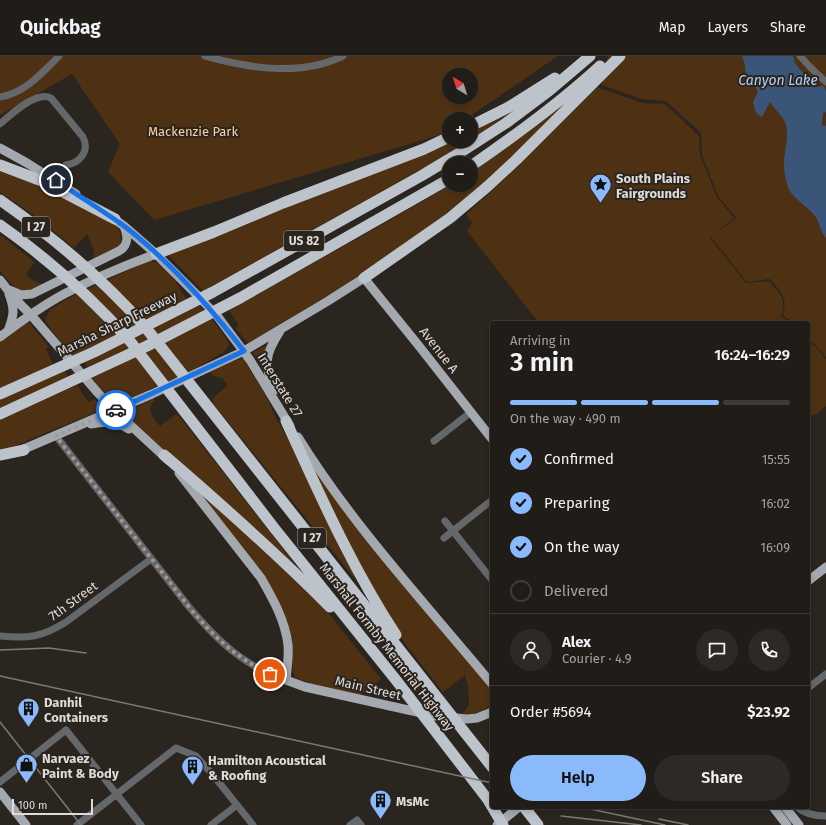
<!DOCTYPE html>
<meta charset="utf-8">
<style>
body{margin:0;font-family:"Fira Sans",sans-serif;background:#2d2925;color:#f1f3f6;height:100vh;display:flex;flex-direction:column;font-size:15px;white-space:nowrap}
*{box-sizing:border-box;margin:0}
p{font-size:13px;color:#a2a1a2}
.icon{flex:none;width:22px;height:22px;fill:none;stroke:currentColor;stroke-width:2;stroke-linecap:round;stroke-linejoin:round}
.map{position:relative;flex:1;overflow:hidden}
.side{position:absolute;left:490px;top:265px;width:320px;height:488px;display:flex;flex-direction:column;background:#201c18;border-radius:4px;box-shadow:0 2px 6px #0003,0 0 0 1px #3d3a37}
.side>*{flex:none}
.needle{width:26px;rotate:322deg}
.fabs{position:absolute;left:442px;top:12px;display:grid;gap:8px}
.fabs a{display:grid;place-items:center;width:36px;height:36px;border-radius:50%;background:#201c18;box-shadow:0 2px 6px #0003,0 0 0 1px #3d3a37;font-size:20px}
.scale{position:absolute;left:12px;bottom:10px;width:81px;box-sizing:border-box;padding-left:4px;border:2px solid #dfdbd8;border-top:0;font-size:11px;line-height:14px;white-space:nowrap;color:#dfdbd8;-webkit-text-stroke:3px #2b2520;paint-order:stroke}
.pin{position:absolute;display:grid;place-items:center;width:34px;height:34px;color:#fff;margin:-17px;border:2px solid #fff;border-radius:50%;box-shadow:0 1px 4px #0007}
.courier{position:absolute;display:grid;place-items:center;width:40px;height:40px;margin:-20px;border:3px solid #1a73e8;border-radius:50%;background:#fff;color:#222;box-shadow:0 1px 5px #0007}
.overview em{font-style:normal;font-weight:600}
.overview div{display:flex;flex-direction:column-reverse}
.overview{display:flex;align-items:center;justify-content:space-between;height:68px;padding:0 20px}
h1{font-size:26px;font-weight:600;line-height:30px}
.bar{display:grid;grid-template-columns:repeat(4,1fr);gap:6px 4px;align-content:center;height:48px;padding:0 20px}
.bar i{height:5px;border-radius:3px;background:#3d3a37}
.bar .current{background:#8bbafc}
.bar p{grid-column:span 4}
.line{display:flex;align-items:center;gap:10px;padding:0 20px;border-top:1px solid #3d3a37}
.line div{flex:1}
.round{display:grid;place-items:center;flex:none;width:42px;height:42px;border-radius:21px;background:#2d2925}
ol{padding:0 20px;list-style:none}
li{display:flex;align-items:center;gap:12px;height:44px}
li p{margin-inline-start:auto}
li .icon{padding:4px;border-radius:50%;background:#8bbafc;color:#111;stroke-width:4}
li:last-child{color:#a2a1a2}
li i{width:22px;height:22px;border:2px solid #3d3a37;border-radius:50%}
.button{display:flex;gap:8px;margin-top:auto;padding:8px 20px}
.button a{flex:1;height:46px;border-radius:24px;background:#8bbafc;color:#111;font-size:16px;font-weight:600;line-height:46px;text-align:center}
.button a+a{background:#2d2925;color:#f1f3f6}
header{display:flex;align-items:center;gap:24px;box-sizing:border-box;height:56px;padding:0 20px;background:#201c18;border-bottom:1px solid #3d3a37}
header strong{font-size:19px}
nav{display:flex;gap:22px;margin-inline-start:auto;font-size:14px}
.map>svg:first-child{display:block}
.green{fill:#4e3112;fill-rule:evenodd}
.water{fill:#3b5579}
.lines{fill:none;stroke-linecap:round;stroke-linejoin:round}
.minor{stroke:#65686b;stroke-width:7}
.major{stroke:#a4a9af;stroke-width:9}
.highway{stroke:#bdc3ca;stroke-width:11}
.rail{stroke:#7e7975;stroke-width:1.5}
.done{stroke:#a09b98;stroke-width:4;stroke-dasharray:0 7.2}
.route{stroke:#1a73e8;stroke-width:5}
.labels{text-anchor:middle;dominant-baseline:central;stroke-width:4;stroke-linejoin:round;paint-order:stroke}
.shield{fill:#2b2520;stroke:#a9a4a1;stroke-width:1}
.shield-label{font-size:12px;font-weight:bold;fill:#dfdbd8}
.park-label{font-size:13px;fill:#ffcfa3;stroke:#2b2520}
.poi-label{font-size:13px;font-weight:bold;fill:#dfdbd8;stroke:#2b2520;text-anchor:start}
.street-label{font-size:13px;fill:#dfdbd8;stroke:#2b2520}
.water-label{font-size:14px;font-style:italic;fill:#b5cff4;stroke:#2b2520}
</style>
<header>
<strong>Quickbag</strong>
<nav><a>Map</a><a>Layers</a><a>Share</a></nav>
</header>
<div class="map">
<svg width="826" height="769" viewBox="0 0 826 769">
<rect width="100%" height="100%" fill="#2b2520"/>
<path class="green" d="M0 0H558L466 63H449V75L443 78 154 164 108 116 120 88 72 18 0 59ZM449 19H471V41H449Z
M608 0H826V301L816 289 808 284V267H792L783 259C788 240 781 237 770 223L747 226 711 181 736 162 718 140 702 99 701 77 666 45 641 43 602 29Z
M597 31 642 47 665 48 699 80 700 99 717 141 734 162 710 182 746 227 769 225C780 239 787 241 781 260L791 267H539L467 175 472 166 466 158 491 136Z
M562 50 564 52 495 118 443 160 344 230 248 287 235 272 239 270 229 254 387 166 450 129H471V116L528 76Z
M507 56 508 58 471 83V75Z
M449 85H468L430 108 203 235 168 199Z
M0 112 31 125 43 133 45 131C66 141 102 154 117 171 121 176 122 183 120 189L115 193 114 192 93 203 94 194 87 178 74 192 35 160 0 136Z
M0 179 35 206 26 218 32 224 42 228C18 241 16 233 0 215Z
M148 205C166 204 179 231 187 245L72 301 45 265 50 254 67 243Z
M199 249 204 256 88 314 84 306Z
M211 262 228 285 229 289 224 296 195 313 122 346C108 345 99 330 91 321Z
M28 265 49 291 46 293 53 308 0 333V286Z
M808 285 815 290 826 303V350L816 358 808 361Z
M269 288 263 313H262L253 296Z
M243 302 267 342 276 362 296 397 360 529 213 347V342L228 329 222 322 212 319 211 316 234 305Z
M65 314 68 321 15 345 0 353V343Z
M77 329 88 346 95 343 103 353 0 396V364Z
M154 343 155 345C145 352 153 363 160 370L175 359 179 360 294 507 291 509 123 359 128 355Z
M316 419H318L492 632V647C485 655 474 658 463 658L469 649 468 631 465 619 443 636 406 589 376 542Z
M206 443 272 499 322 549 381 623 360 639 311 628 295 621 293 616 291 592 287 568 204 445Z"/>
<path class="water" d="M742 0H793L795 7 804 18 800 23 804 29 813 31 824 30 826 36V56L823 57 822 69 826 70V182C821 176 820 170 817 163 810 151 792 143 788 131 784 121 783 107 785 97 786 87 789 76 785 66 782 59 774 53 770 46L762 61 756 57 753 46 758 36 755 29 752 28 745 14V9Z"/>
<g class="lines">
<path class="minor" d="M205 0C249 12 300 21 343 0
M800 0 810 11 826 26
M0 41C25 37 42 17 59 0
M0 68C11 58 37 34 51 42L83 81C90 95 80 107 66 109
M56 380 189 551C217 584 243 610 286 624
M434 385 471 356
M445 465 492 524
M444 482 492 444
M0 580C28 583 42 581 66 566L151 503
M808 632 826 618
M0 726 66 674 141 769
M797 751C805 758 816 760 826 760
M77 769 176 692 196 700 213 719 253 769
M211 769 237 749
M350 769 357 764 361 769"/>
<path class="major" d="M0 92 27 107 76 138
M110 160 124 170 156 198 198 240 218 261 250 304 290 370
M0 224 14 242 31 259 98 337 114 354 168 404
M9 234 21 239 32 238 119 195C129 189 128 180 124 170
M8 275C14 259 15 254 9 238
M0 281C21 265 43 249 66 237 95 222 126 209 156 198
M275 334C263 309 265 298 280 275
M91 368C107 365 115 365 129 373
M298 381C353 470 425 547 492 628
M17 396 152 338 244 295 328 245 364 222 419 290 492 383
M179 417 261 522C273 543 285 564 288 589 289 600 287 612 286 624L305 631 435 660 467 663 477 662 492 656
M808 525 826 511
M0 736 26 769
M773 751 787 769
M785 751 799 769
M497 769 519 751"/>
<path class="highway" d="M471 70 507 52 555 22
M0 109 42 125 115 163
M471 110C516 79 560 47 600 10
M0 144C53 181 104 224 146 272L492 711
M0 169C47 202 91 241 130 285L275 473 396 624 492 749
M156 198 214 176 283 147 424 93 449 81
M364 222 450 162 488 130 516 104 620 0
M0 338 94 296 213 236 421 120 461 96 506 67 550 34 590 0
M0 358 147 290 240 242 449 123
M286 365C319 437 352 512 396 579
M0 399 24 394
M164 399C221 448 277 498 330 551
M488 744 503 769
M524 751 538 769"/>
<path class="rail" d="M0 594 49 592 86 597
M0 620 492 727
M0 666 81 769
M581 751 665 769
M561 760 641 769
M659 763 688 769"/>
</g>
<g class="lines">
<path class="done" d="M116 354 56 380 189 551C215 582 234 600 270 618"/>
<path class="route" d="M56 124C78 140 102 154 124 170 170 205 209 250 244 295L116 354"/>
</g>
<defs>
<symbol id="sight-pin" viewBox="-11 -11 22 30"><path d="M0 17L-7.5 6A9.5 9.5 0 1 1 7.5 6Z" fill="#8bbafc" stroke="#2b2520"/><path d="M0-6L1.8-2.2L6-1.7L2.9 1.2L3.7 5.4L0 3.3L-3.7 5.4L-2.9 1.2L-6-1.7L-1.8-2.2Z" fill="#111"/></symbol>
<symbol id="building-pin" viewBox="-11 -11 22 30"><path d="M0 17L-7.5 6A9.5 9.5 0 1 1 7.5 6Z" fill="#8bbafc" stroke="#2b2520"/><path d="M-4-6H4V6H1V3H-1V6H-4ZM-2.5-4.3h1.7v1.8h-1.7ZM.8-4.3h1.7v1.8H.8ZM-2.5-1h1.7V.8h-1.7ZM.8-1h1.7V.8H.8Z" fill="#111"/></symbol>
<symbol id="shop-pin" viewBox="-11 -11 22 30"><path d="M0 17L-7.5 6A9.5 9.5 0 1 1 7.5 6Z" fill="#8bbafc" stroke="#2b2520"/><path d="M-5-2.5h2.3a2.7 3.5 0 0 1 5.4 0H5L5.5 6h-11ZM-1.5-2.5h3a1.5 2.3 0 0 0-3 0Z" fill="#111"/></symbol>
</defs>
<g fill-rule="evenodd">
<use href="#sight-pin" x="588" y="116" width="25" height="34"/>
<use href="#building-pin" x="16" y="640" width="25" height="34"/>
<use href="#shop-pin" x="14" y="696" width="25" height="34"/>
<use href="#building-pin" x="180" y="698" width="25" height="34"/>
<use href="#building-pin" x="368" y="732" width="25" height="34"/>
</g>
<g class="labels">
<g class="shield">
<rect x="22" y="161" width="28" height="20" rx="3"/>
<rect x="284" y="175" width="40" height="20" rx="3"/>
<rect x="298" y="472" width="28" height="20" rx="3"/>
</g>
<g class="shield-label">
<text x="36" y="171">I 27</text>
<text x="304" y="185">US 82</text>
<text x="312" y="482">I 27</text>
</g>
<g class="park-label">
<text x="193" y="75">Mackenzie Park</text>
</g>
<g class="poi-label">
<text x="616" y="122">South Plains<tspan x="616" dy="15">Fairgrounds</tspan></text>
<text x="44" y="646">Danhil<tspan x="44" dy="15">Containers</tspan></text>
<text x="42" y="702">Narvaez<tspan x="42" dy="15">Paint &amp; Body</tspan></text>
<text x="208" y="704">Hamilton Acoustical<tspan x="208" dy="15">&amp; Roofing</tspan></text>
<text x="396" y="745">MsMc</text>
</g>
<g class="street-label">
<text transform="translate(117 268) rotate(-26)">Marsha Sharp Freeway</text>
<text transform="translate(439 294) rotate(52)">Avenue A</text>
<text transform="translate(280 329) rotate(58)">Interstate 27</text>
<text transform="translate(73 545) rotate(-36)">7th Street</text>
<text transform="translate(387 591) rotate(52)">Marshall Formby Memorial Highway</text>
<text transform="translate(368 632) rotate(13)">Main Street</text>
</g>
<g class="water-label">
<text x="778" y="24">Canyon Lake</text>
</g>
</g>
</svg>
<div class="fabs">
<a><svg class="needle" viewBox="-14 -14 28 28"><path d="M0-13l5 13h-10z" fill="#e53935"/><path d="M0 13l5-13h-10z" fill="#a2a1a2"/></svg></a>
<a>+</a>
<a>−</a>
</div>
<div class="scale">100 m</div>
<div class="pin" style="left:270px;top:618px;background:#ea580c"><svg class="icon" aria-label="bag" viewBox="0 0 24 24"><path d="M5 8h14l-1 12H6zM9 8a3 3 0 0 1 6 0"/></svg></div>
<div class="pin" style="left:56px;top:124px;background:#1f2937"><svg class="icon" aria-label="home" viewBox="0 0 24 24"><path d="M3 11l9-7 9 7M6 9v11h12V9"/></svg></div>
<div class="courier" style="left:116px;top:354px"><svg class="icon" aria-label="car" viewBox="0 0 24 24"><path d="M5 17H2v-5l4-1 3-4h7l3 4 3 1v5h-3M9 17h6M6 11h13"/><circle cx="7" cy="17" r="2"/><circle cx="17" cy="17" r="2"/></svg></div>
<section class="side">
<div class="overview"><div><h1>3 min</h1><p>Arriving in</p></div><em>16:24–16:29</em></div>
<div class="bar"><i class="current"></i><i class="current"></i><i class="current"></i><i></i><p>On the way · 490 m</p></div>
<ol>
<li><svg class="icon" aria-label="check" viewBox="0 0 24 24"><path d="M5 12l5 5 9-10"/></svg>Confirmed<p>15:55</p></li>
<li><svg class="icon" aria-label="check" viewBox="0 0 24 24"><path d="M5 12l5 5 9-10"/></svg>Preparing<p>16:02</p></li>
<li><svg class="icon" aria-label="check" viewBox="0 0 24 24"><path d="M5 12l5 5 9-10"/></svg>On the way<p>16:09</p></li>
<li><i></i>Delivered</li>
</ol>
<div class="line" style="height:72px"><a class="round"><svg class="icon" aria-label="person" viewBox="0 0 24 24"><circle cx="12" cy="8" r="4"/><path d="M4 21q1-7 8-7t8 7"/></svg></a><div><b>Alex</b><p>Courier · 4.9</p></div><a class="round"><svg class="icon" aria-label="chat" viewBox="0 0 24 24"><path d="M4 5h16v11H9l-5 4z"/></svg></a><a class="round"><svg class="icon" aria-label="phone" viewBox="0 0 24 24"><path d="M5 4h4l2 5-3 2q2 4 5 5l2-3 5 2v4C11 20 4 13 5 4z"/></svg></a></div>
<div class="line" style="height:52px"><div>Order #5694</div><b>$23.92</b></div>
<div class="button"><a>Help</a><a>Share</a></div>
</section>
</div>
